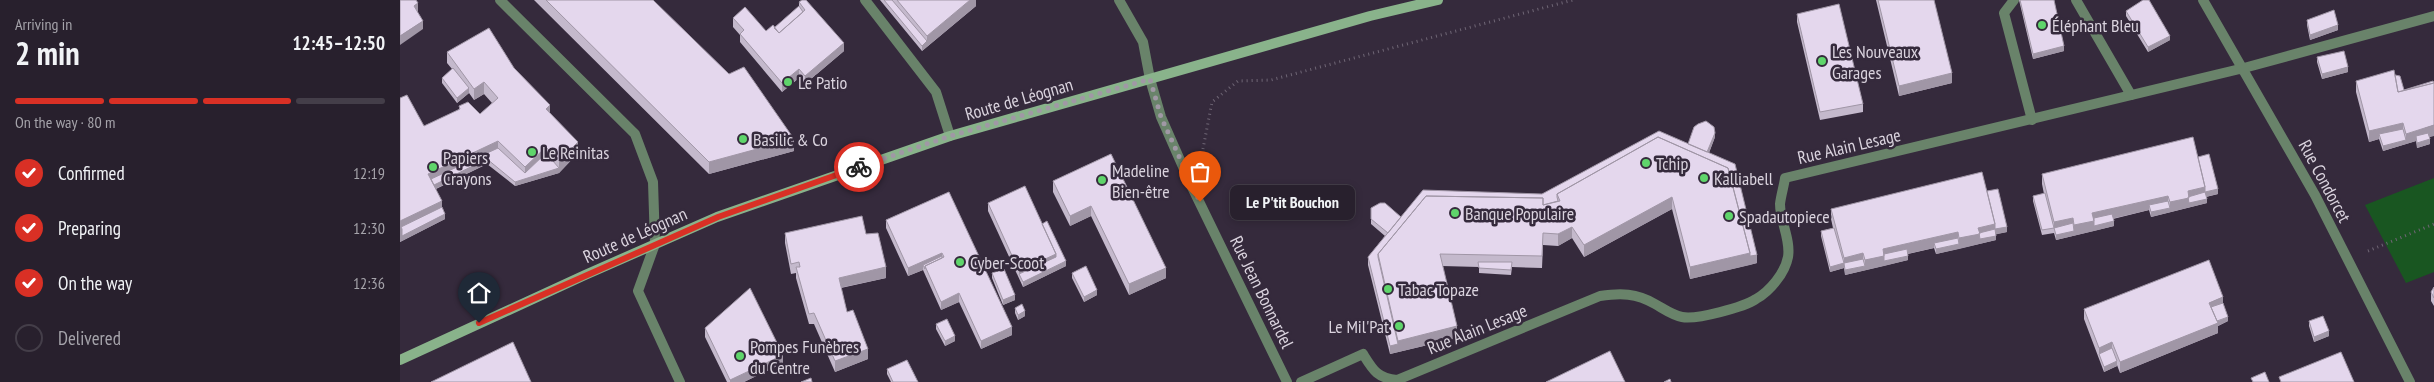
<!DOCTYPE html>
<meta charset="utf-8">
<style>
body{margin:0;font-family:"PT Sans Narrow",sans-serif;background:#302835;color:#f1f3f6;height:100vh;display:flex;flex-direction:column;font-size:19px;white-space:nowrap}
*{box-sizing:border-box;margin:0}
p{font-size:16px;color:#a5a3aa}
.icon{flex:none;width:28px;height:28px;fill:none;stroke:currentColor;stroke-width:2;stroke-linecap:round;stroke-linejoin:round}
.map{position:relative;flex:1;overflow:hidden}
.side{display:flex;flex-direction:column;background:#28202d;width:400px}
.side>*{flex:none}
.pin{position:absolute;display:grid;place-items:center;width:42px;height:42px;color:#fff;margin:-51px -21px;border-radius:50% 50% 50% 0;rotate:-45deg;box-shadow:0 0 5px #0007}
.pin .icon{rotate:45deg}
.courier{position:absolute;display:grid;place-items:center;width:50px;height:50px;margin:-25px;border:4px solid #d93025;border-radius:50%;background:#fff;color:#222;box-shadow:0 1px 6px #0007}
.bubble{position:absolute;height:35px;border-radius:8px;background:#28202d;box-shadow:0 2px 8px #0003,0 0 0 1px #443e49;font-size:16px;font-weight:700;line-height:35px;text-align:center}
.overview em{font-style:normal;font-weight:700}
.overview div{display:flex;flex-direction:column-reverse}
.overview{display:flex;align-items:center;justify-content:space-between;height:85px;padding:0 15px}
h1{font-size:32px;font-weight:700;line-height:38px}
.bar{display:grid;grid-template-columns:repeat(4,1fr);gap:8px 5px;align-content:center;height:60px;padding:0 15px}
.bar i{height:6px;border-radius:4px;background:#443e49}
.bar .on{background:#d93025}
.bar p{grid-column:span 4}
ol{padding:0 15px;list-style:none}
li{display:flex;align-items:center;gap:15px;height:55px}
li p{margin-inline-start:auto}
li .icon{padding:5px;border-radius:50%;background:#d93025;color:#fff;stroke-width:4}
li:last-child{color:#a5a3aa}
li i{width:28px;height:28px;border:2px solid #443e49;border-radius:50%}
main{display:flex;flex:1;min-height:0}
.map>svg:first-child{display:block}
.green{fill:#195621}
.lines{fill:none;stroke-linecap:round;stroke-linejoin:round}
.path{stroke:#6f6675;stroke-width:3;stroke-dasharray:1 4;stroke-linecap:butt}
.lane{stroke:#69836a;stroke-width:10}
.street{stroke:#69836a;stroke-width:10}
.secondary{stroke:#89b38b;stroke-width:10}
.wall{fill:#c4b9cc}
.shaded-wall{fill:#a096a6}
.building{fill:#e4d7ed;stroke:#a096a6}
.done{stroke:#a098a5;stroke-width:5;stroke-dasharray:0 9}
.route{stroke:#d93025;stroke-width:6}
.poi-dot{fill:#5fd56b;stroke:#352a3c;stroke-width:2}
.labels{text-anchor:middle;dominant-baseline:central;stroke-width:5;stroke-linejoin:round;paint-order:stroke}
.poi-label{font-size:18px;fill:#dad3de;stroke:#352a3c;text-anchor:start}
.street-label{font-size:18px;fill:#dad3de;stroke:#352a3c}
</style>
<main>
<section class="side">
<div class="overview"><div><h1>2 min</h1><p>Arriving in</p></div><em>12:45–12:50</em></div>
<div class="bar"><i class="on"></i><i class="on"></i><i class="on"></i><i></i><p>On the way · 80 m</p></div>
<ol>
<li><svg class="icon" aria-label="check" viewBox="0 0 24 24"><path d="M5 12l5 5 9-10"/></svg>Confirmed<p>12:19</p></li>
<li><svg class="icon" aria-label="check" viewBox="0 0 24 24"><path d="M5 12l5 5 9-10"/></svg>Preparing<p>12:30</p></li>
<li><svg class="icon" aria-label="check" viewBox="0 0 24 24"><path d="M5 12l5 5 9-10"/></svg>On the way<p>12:36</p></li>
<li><i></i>Delivered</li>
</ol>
</section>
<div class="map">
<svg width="2034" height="382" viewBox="0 0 2034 382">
<rect width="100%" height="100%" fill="#352a3c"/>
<path class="green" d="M2034 178V272L2006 283 1965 205Z"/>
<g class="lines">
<path class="path" d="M802 154 812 102 838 81 871 80 1173 0
M1968 251 2034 224"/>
<path class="lane" d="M465 0 536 92 550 136
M719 0 743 42 750 79
M1614 0 1604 13 1632 120
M1676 0 1731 95
M1844 68 2034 16"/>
<path class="street" d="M100 0 235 134 253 182 255 244 238 291 280 382
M1803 0 1915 195 2010 382
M750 79 761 117 791 185 887 382
M901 382 963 354C973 370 977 378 997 380L1200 296C1221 293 1236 293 1255 304 1264 309 1272 315 1282 317 1297 320 1344 307 1356 299 1370 291 1385 273 1388 257 1391 240 1380 221 1380 204 1381 195 1384 186 1385 178L1844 68"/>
<path class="secondary" d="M0 360 185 275 317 217 550 136 970 16 1038 0"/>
</g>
<path class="wall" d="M134 0H253L394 151 309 174Z
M480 0H576V6L522 51Z
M1476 0H1534L1552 83 1499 96Z
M1619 0H1654L1664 51 1633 59Z
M399 2 444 51 405 84 399 78 382 92 340 42V35L333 27V18L366 31 374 28 399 6Z
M1726 11 1770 40 1748 52 1726 16Z
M1397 14 1463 104V112L1420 120 1397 22Z
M1907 20 1938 30 1910 40 1907 25Z
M47 52 114 68 150 113 178 153 159 173 115 186 87 164 36 189 45 219 0 242V98L24 126 59 110V106L80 114 92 103 84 94 74 100 69 93 57 103 42 83V78L52 69 47 63Z
M1917 57 1948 72 1922 79 1917 62Z
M1995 75 2030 137V144L2017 148 2016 141 1983 151 1979 139 1969 142 1956 92V81Z
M1315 137 1309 153 1357 263 1290 279 1272 209 1184 257 1172 238 1158 246 1143 245 1142 268 1112 267 1111 275 1079 273V267L1042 266 1057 338 990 354 968 265V257L985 236 971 224V208L1001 217 1142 194 1288 144Z
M711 154 766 278 729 295 691 216 670 226 653 192V181Z
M1798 157 1818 194 1806 197 1807 203 1751 217 1749 210 1713 219 1714 226 1656 240 1654 233 1642 235 1633 201V196L1644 194 1642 184V174Z
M1587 191 1607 232 1596 234V240L1536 254 1534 248 1508 254V260L1445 275 1444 268 1430 272 1421 236V231L1433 228 1431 219V209Z
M549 192 612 335 581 349 559 302 541 310 523 270 508 276 486 228V220Z
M588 203 642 224 666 266 623 287 588 211Z
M385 233 466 234 486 278 441 288 447 312 468 359 435 372 414 324H409L396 278V273L391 274 385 243Z
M592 273 615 300 603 305 592 278Z
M672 273 697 295 684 302 672 278Z
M2034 287V306L2031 301V292Z
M1823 303 1828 321 1818 326V333L1720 373 1717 365V366L1704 372 1684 319V309Z
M615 308 625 316 618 320 615 313Z
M1909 321 1929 336 1914 342 1909 326Z
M536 324 555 341 545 346 536 329Z
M305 328 383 363 344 382H327L305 337Z
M487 369 518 382H491L487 374Z"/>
<path class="shaded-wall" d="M570 0H576V6L522 51V46L527 41V36Z
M18 3V11L14 14V6Z
M23 21V29L0 45V36Z
M1938 25V30L1910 40V35Z
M1770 36V40L1748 52V47Z
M444 43V51L405 84V76Z
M1664 46V51L1633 59V54Z
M1948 67V72L1922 79V74Z
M399 69V78L382 92V83Z
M1552 73V83L1499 96V86Z
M84 82V94L74 100V89Z
M69 88V93L57 103V98Z
M150 105V116L146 109Z
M2003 123V134H1979V139L1969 142V131Z
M2034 125V136L2017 141 2016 136V141L1983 151V146L2006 140V134Z
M1315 133V137L1306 160V155Z
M394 139V151L309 174V162Z
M2030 139V144L2017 148V143Z
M98 141V153L30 184 28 174Z
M178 142V153L159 173V161Z
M146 147V158L125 178V167Z
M87 159V164L31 191V186Z
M159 168V173L115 186V182Z
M1805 187V197L1807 199V203L1751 217V212L1770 208V202L1788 191Z
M1818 189V194L1805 197V192Z
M1768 196V206L1749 205V210L1694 223V231L1656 240V235L1674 231V225L1692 213Z
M1272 197V209L1184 257V245Z
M42 201V212L45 214V219L0 242V221Z
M691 206V216L670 226V216Z
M1673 218V228H1654V222Z
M1714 221V226L1694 231V226Z
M1595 224 1607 227V232L1580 238 1596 236V240L1559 249V238L1578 228Z
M1172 227V238L1158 246V234Z
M1558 232V243H1534V248L1484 259V266L1445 275V270L1465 266V260L1483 249Z
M1559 244V249L1536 254V249Z
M542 253V261L525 266 523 265V270L508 276V268Z
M1350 253V265L1290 279V267Z
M1463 253V264L1444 263V268V258Z
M656 254V262L619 274V271Z
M1357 255V263L1350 265V256Z
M1508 256V260L1484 266V261Z
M666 261V266L623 287V282Z
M1444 263V268L1430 272V267Z
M486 267V278L439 288V278Z
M766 268V278L729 295V284Z
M697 290V295L684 302V297Z
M559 293V302L541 310V302Z
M615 295V300L603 305V300Z
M1823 297V308L1811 312 1809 303Z
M625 311V316L618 320V315Z
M1828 317V321L1818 326V333L1720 373V362Z
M1057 326V338L990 354V346L998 344V341Z
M612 327V335L581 349V341Z
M1929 331V336L1914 342V337Z
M555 336V341L545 346V341Z
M1712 342V353L1699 354V348Z
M468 349V359L435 372V361Z
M383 355V363L344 382H330V380Z
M1717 361V366L1704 372V367Z"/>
<path class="building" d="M0 0H16L18 3 14 6 23 21 0 36Z
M146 0H253L329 74 344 67 394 139 309 162Z
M402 0H406L444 43 405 76 399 69 382 83 340 34 344 30 333 18 345 7 366 31 373 25 379 33 405 10 399 2Z
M484 0H492L527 41 522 46Z
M497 0H570L527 36Z
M1478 0H1534L1552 73 1499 86Z
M1620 0H1654L1664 46 1633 54Z
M1743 0H1749L1770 36 1748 47 1726 11Z
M1439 4 1463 104 1420 112 1397 14Z
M399 6 403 12 379 33 374 28Z
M1934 10 1938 25 1910 35 1907 20Z
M89 28 114 68 150 105 146 109 178 142 159 161 146 147 125 167 98 141 28 174 42 201 0 221V98L7 95 24 126 60 109 59 106 68 102 80 114 98 98 84 82 74 89 47 52Z
M1944 51 1948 67 1922 74 1917 57Z
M53 68 69 88 57 98 42 78Z
M1994 70 1998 92 2034 83V125L2006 134 2003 123 1969 131 1956 81Z
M1995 75 2000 76 2004 90 2033 81 2034 83 1998 92Z
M1306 121 1314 127 1315 133 1307 152 1288 144 1294 127 1298 124Z
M2003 129 2006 140 1983 146 1979 134Z
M1259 131 1335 164 1357 255 1350 256V253L1328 168 1258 137 1157 194V197L1158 201 1143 205V198L1026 196 978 254V257L998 344 990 346 968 257 1023 190 1142 194Z
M2028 133 2030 139 2017 143 2016 136Z
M1258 137 1328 168 1350 253 1290 267 1272 197 1184 245 1172 227 1158 234 1143 233 1142 256 1040 254 1057 326 998 341 978 254 1026 196 1143 198V205L1160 201 1157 194Z
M1793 137 1805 187 1788 191 1789 198 1770 202 1768 196 1692 213 1694 221 1674 225 1673 218 1654 222 1642 174Z
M98 148 125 173 146 153 159 168 115 182 87 159 34 185 31 179Z
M711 154 766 268 729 284 691 206 670 216 653 181Z
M1809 154 1818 189 1805 192V187L1798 157Z
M1582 172 1595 224 1578 228 1580 234 1559 238 1558 232 1483 249 1484 256 1465 260 1463 253 1444 258 1431 209Z
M625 186 656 254 619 271 588 203Z
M1598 189 1607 227 1595 229V224L1587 191Z
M549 192 612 327 581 341 559 293 541 302 525 266 544 257 542 253 508 268 486 220Z
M1805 192 1807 199 1789 203 1788 197Z
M1645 193 1654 228 1642 230 1633 196Z
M1768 201 1770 208 1751 212 1749 205Z
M980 203H985L1001 217 988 233 971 219V208Z
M42 207 45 214 2 236V229L1 227Z
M1712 214 1714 221 1694 226V218Z
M462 216 466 234 478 233 486 267 439 278 447 312 453 310 468 349 435 361 414 313 409 314 396 267H400L399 262 391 264 385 233Z
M647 221 666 261 623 282 619 274 656 257V254L642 224Z
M1673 223 1674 231 1656 235 1654 228Z
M1434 228 1444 263 1430 267 1421 231Z
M1595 229 1596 236 1580 239 1579 233Z
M1558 238 1559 244 1536 249 1534 243Z
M1507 249 1508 256 1484 261V254Z
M542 256V258L525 266V269L523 265Z
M1463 259 1465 266 1445 270 1444 263Z
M1809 260 1823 297 1809 303 1818 323 1720 362 1712 342 1699 348 1684 309Z
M1078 262H1112L1111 270 1079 268Z
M686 266 697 290 684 297 672 273Z
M604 269 615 295 603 300 592 273Z
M2034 287V298L2031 292Z
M350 288 383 355 330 380 305 328Z
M1823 303 1828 317 1817 321 1811 307Z
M622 304 625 311 618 315 615 308Z
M1923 316 1929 331 1914 337 1909 321Z
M547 319 555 336 545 341 536 324Z
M113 342 131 382H31Z
M1712 348 1717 361 1704 367 1699 354Z
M1210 351 1225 382H1146Z
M1941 352 1954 382H1881L1879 377Z
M507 360 518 382H493L487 369Z
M1865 372 1869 382H1853L1851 378Z
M411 378 412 382H401Z
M1270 379 1271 382H1264Z"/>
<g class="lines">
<path class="done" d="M459 167 550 136 750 79 761 117 800 202"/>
<path class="route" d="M79 323 318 217 459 167"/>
</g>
<g class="poi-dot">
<circle cx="1642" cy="25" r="5"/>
<circle cx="1422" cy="61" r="5"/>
<circle cx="388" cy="82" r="5"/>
<circle cx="343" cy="139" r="5"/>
<circle cx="132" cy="152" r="5"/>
<circle cx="1246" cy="163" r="5"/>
<circle cx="33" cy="167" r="5"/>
<circle cx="1304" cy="178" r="5"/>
<circle cx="702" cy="180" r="5"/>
<circle cx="1055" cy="213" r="5"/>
<circle cx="1329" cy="216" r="5"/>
<circle cx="560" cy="262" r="5"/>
<circle cx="988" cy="289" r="5"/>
<circle cx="999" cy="326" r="5"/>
<circle cx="340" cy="356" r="5"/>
</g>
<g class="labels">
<g class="poi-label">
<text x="1652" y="25">Éléphant Bleu</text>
<text x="1432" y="51">Les Nouveaux<tspan x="1432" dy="21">Garages</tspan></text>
<text x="398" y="82">Le Patio</text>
<text x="353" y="139">Basilic &amp; Co</text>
<text x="142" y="152">Le Reinitas</text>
<text x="43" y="157">Papiers<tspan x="43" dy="21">Crayons</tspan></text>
<text x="1256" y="163">Tchip</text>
<text x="712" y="170">Madeline<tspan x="712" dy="21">Bien-être</tspan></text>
<text x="1314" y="178">Kalliabell</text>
<text x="1065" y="213">Banque Populaire</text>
<text x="1339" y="216">Spadautopiece</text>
<text x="570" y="262">Cyber-Scoot</text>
<text x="998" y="289">Tabac Topaze</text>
<text x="989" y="326" text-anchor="end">Le Mil'Pat</text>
<text x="350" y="346">Pompes Funèbres<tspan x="350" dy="21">du Centre</tspan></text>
</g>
<g class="street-label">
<text transform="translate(619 99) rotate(-16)">Route de Léognan</text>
<text transform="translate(1449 146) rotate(-13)">Rue Alain Lesage</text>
<text transform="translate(1925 181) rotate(62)">Rue Condorcet</text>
<text transform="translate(235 235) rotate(-24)">Route de Léognan</text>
<text transform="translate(862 292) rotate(64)">Rue Jean Bonnardel</text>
<text transform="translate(1077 329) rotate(-22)">Rue Alain Lesage</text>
</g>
</g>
</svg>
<div class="pin" style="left:800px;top:202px;background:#ea580c"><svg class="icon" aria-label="bag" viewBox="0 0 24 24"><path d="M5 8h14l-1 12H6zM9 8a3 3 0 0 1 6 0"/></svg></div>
<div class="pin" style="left:79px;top:323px;background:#1f2937"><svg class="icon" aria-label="home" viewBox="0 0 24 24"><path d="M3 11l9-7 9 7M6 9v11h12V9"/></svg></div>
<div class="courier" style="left:459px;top:167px"><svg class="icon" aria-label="bike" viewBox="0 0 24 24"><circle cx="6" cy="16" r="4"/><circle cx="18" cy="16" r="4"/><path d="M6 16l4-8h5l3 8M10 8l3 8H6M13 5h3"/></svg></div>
<div class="bubble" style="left:830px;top:185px;width:125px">Le P'tit Bouchon</div>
</div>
</main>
